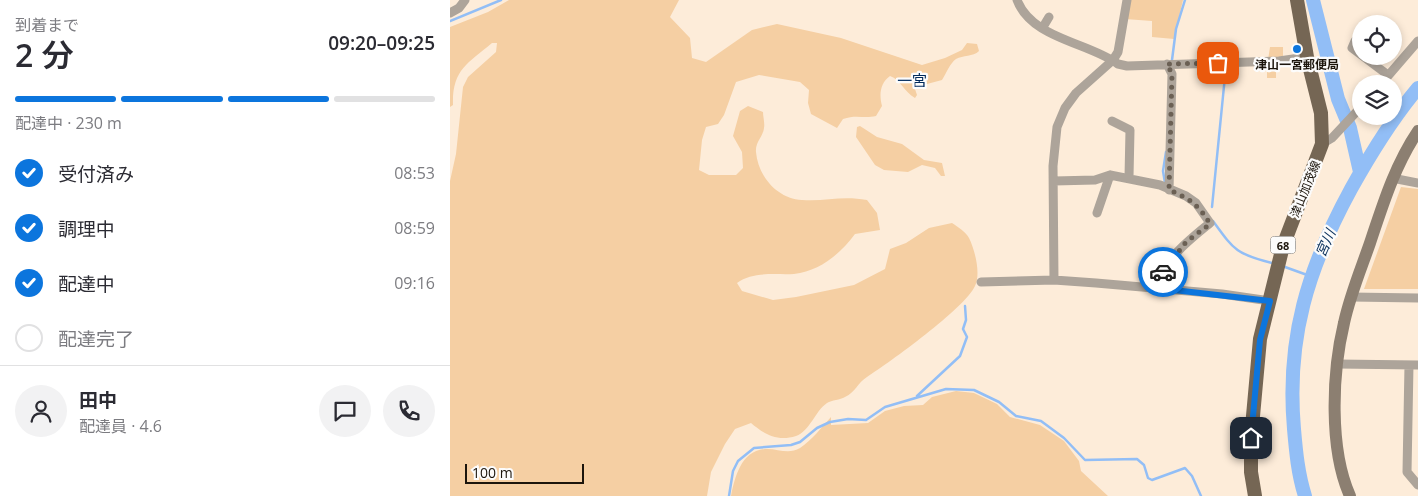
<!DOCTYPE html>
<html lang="ja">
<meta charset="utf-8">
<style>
body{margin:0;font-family:"Open Sans","Noto Sans JP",sans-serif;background:#f2f2f3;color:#2b2b33;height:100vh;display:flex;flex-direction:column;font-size:19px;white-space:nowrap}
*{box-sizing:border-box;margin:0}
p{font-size:16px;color:#7c7c81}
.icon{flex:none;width:28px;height:28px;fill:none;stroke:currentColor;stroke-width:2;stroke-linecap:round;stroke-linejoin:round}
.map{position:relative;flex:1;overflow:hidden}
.drawer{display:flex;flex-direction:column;background:#fff;width:450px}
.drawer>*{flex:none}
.controls{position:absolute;left:902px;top:15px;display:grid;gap:10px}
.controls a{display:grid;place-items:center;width:50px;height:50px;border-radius:50%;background:#fff;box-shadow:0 2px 8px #0003;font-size:25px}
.scale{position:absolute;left:15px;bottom:12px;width:119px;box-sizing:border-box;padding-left:5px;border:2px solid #1c150c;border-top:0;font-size:14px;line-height:18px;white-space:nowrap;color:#1c150c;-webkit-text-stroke:4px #fcfcfc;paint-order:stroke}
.pin{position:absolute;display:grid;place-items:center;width:42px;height:42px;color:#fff;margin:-21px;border-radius:10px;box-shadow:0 2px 8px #0006}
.courier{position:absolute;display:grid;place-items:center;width:50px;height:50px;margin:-25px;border:4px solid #0c75dd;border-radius:50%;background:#fff;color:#222;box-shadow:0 1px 6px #0007}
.head em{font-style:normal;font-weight:600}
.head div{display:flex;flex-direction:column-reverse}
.head{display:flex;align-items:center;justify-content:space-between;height:85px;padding:0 15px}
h1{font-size:32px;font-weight:600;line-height:38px}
.bar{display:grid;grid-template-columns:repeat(4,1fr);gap:8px 5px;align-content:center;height:60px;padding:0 15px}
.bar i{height:6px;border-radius:4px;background:#e1e1e2}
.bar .current{background:#0c75dd}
.bar p{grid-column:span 4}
.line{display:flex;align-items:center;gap:12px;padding:0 15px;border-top:1px solid #e1e1e2}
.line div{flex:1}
.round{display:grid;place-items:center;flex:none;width:52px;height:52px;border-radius:26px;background:#f2f2f3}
ol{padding:0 15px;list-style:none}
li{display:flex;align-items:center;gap:15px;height:55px}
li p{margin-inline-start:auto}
li .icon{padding:5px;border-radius:50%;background:#0c75dd;color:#fff;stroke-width:4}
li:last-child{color:#7c7c81}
li i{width:28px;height:28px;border:2px solid #e1e1e2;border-radius:50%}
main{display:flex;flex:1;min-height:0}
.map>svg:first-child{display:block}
.green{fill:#f5cfa3}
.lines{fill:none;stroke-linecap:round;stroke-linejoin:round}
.stream{stroke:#92bef6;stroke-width:2.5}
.river{stroke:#92bef6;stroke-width:14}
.street{stroke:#ada49a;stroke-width:9}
.secondary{stroke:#8c7f71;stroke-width:12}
.primary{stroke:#756654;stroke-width:14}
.done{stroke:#6b6054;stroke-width:5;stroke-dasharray:0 9}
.route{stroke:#0c75dd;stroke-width:6}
.poi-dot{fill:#0c75dd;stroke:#fcfcfc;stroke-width:2}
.labels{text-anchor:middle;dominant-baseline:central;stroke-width:4.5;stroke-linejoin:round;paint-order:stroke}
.shield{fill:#fcfcfc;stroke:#5f5a54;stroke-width:1}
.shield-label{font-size:11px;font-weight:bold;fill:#1c150c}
.poi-label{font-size:12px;font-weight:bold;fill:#1c150c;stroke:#fcfcfc}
.street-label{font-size:12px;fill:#1c150c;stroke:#fcfcfc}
.water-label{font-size:14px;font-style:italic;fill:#0b315c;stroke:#fcfcfc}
.quarter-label{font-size:15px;fill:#002a5c;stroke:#fcfcfc}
</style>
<main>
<section class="drawer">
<div class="head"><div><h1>2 分</h1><p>到着まで</p></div><em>09:20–09:25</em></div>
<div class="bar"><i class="current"></i><i class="current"></i><i class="current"></i><i></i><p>配達中 · 230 m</p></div>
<ol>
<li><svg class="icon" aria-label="check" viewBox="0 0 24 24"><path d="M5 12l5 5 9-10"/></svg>受付済み<p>08:53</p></li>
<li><svg class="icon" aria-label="check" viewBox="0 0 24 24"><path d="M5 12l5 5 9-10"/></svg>調理中<p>08:59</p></li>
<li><svg class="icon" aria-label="check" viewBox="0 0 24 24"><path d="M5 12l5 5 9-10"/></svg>配達中<p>09:16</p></li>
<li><i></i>配達完了</li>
</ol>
<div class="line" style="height:90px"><a class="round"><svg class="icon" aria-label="person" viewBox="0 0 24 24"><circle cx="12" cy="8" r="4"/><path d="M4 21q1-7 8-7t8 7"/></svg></a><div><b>田中</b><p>配達員 · 4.6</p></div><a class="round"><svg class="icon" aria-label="chat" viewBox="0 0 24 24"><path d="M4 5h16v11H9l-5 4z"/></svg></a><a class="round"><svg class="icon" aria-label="phone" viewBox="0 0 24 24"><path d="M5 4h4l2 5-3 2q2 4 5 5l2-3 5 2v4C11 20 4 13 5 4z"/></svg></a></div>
</section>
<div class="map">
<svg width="968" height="496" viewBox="0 0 968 496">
<rect width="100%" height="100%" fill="#fdecd9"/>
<path class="green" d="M59 0H229L220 17 240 38 242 58 256 62 302 30 327 24 391 38 472 65 495 58 512 50 517 43 527 44 529 51C523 57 513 55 506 59 500 63 496 74 492 80L477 84 463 83 467 95 465 98C454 92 451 80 440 76 430 83 429 95 432 106L426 116C413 119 407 114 393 119L387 128 361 114 358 103 359 90 350 82 309 75 286 82 274 115 268 124 256 127 252 140 249 170 259 175H286L293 168 292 152 283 136 290 111 298 106 313 112C313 117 315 123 314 128 313 137 305 142 306 152 308 176 327 199 352 200 375 202 391 195 417 200L427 213 430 230 405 234C390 254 370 271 344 274 325 275 303 271 287 283L292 291 323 300 346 297 404 285 435 269 440 249 456 243 479 228 502 223C508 227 516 232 519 238 525 250 531 274 525 286 514 309 440 362 417 377 407 383 406 392 395 397 390 400 382 400 377 403 365 411 360 431 346 436 327 442 314 434 301 423L285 429 275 444 261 472 257 496H0V181L6 154 13 87 18 77 46 52 47 43H42C17 64 2 70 3 105L0 107V27L38 12Z
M679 0H733L724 39 702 37V21L675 19Z
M820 47H833V60H818Z
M817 64H826V78H817Z
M410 126 427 137 452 144 474 160 492 163 495 176H491L485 168 472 165 458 172 434 170 425 165 406 137 407 127Z
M951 187 968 189V289H914Z
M506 391 524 393 547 404 560 417 590 425 614 441 629 461 631 471 658 496H281C285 477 291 451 315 449 327 448 338 455 350 448 361 441 372 427 381 417V425L418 423 435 411 454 406 473 405 482 397Z"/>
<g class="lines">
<path class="stream" d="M0 21 51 0
M722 60 726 29 735 0
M715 183 713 171 716 152
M762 207 776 66
M763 221C784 250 786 254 822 263
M835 267 860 276
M467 396 510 356 517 337 513 329 516 320 515 306
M279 496 283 471 288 461 304 448 341 445 350 442 367 428 380 422 398 419 416 420 435 407 496 389 524 390 549 402 566 416 591 421 614 438 635 460 687 459 694 465 698 478 702 480 735 468 742 476 751 496"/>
<path class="river" d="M863 0 888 99 900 128 910 172
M855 496C848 474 846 452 844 429 836 338 858 268 901 189 921 153 941 120 968 88"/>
<path class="street" d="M567 0C582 39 638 42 668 64L677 66 829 61 857 57
M0 13 9 8 15 0
M593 27 599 17
M905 41 902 48 938 75
M717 64 722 74 719 190
M931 84 968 41
M662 121 680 130 679 177
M872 144 882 138 911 107
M942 178 968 183
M604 181 645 180 660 175 710 185 736 196 746 203 760 223C738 241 714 259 707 288
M647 213 660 175
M604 280 603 166 607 127 615 108 626 93 663 60 668 52 677 0
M531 282 604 280 646 283 772 294 820 301
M901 297 968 298
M887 364 968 365
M959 365 957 472 968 485"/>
<path class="secondary" d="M900 496C879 449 882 373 894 323 900 295 911 269 920 243 933 204 945 165 968 131"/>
<path class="primary" d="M805 496 801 472V438L810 339 833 246 872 144 871 113 857 57 847 0"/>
</g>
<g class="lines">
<path class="done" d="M713 272 736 242 760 224C749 205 739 198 719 190L722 74 717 64 768 63"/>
<path class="route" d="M713 272 706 288 820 301 810 340 801 438"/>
</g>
<circle class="poi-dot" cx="847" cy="49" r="5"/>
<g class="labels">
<rect class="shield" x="820.5" y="236.5" width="25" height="17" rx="4"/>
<g class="shield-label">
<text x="833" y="245">68</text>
</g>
<g class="poi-label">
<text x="847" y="64">津山一宮郵便局</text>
</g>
<g class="street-label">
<text transform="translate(855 189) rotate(-68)">津山加茂線</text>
</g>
<g class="water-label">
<text transform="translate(875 243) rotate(-66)">宮川</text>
</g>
<g class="quarter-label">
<text x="462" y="80">一宮</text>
</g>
</g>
</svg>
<div class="controls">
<a><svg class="icon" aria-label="locate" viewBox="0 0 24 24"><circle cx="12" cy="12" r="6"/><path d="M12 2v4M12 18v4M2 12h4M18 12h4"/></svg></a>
<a><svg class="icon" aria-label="layers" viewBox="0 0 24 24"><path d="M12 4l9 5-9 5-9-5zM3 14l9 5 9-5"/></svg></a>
</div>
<div class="scale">100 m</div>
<div class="pin" style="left:768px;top:63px;background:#ea580c"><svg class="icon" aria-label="bag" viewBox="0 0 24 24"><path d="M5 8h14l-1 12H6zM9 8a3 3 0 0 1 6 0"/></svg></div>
<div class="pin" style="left:801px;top:438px;background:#1f2937"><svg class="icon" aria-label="home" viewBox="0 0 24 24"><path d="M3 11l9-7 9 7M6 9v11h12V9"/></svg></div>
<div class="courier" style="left:713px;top:272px"><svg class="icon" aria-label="car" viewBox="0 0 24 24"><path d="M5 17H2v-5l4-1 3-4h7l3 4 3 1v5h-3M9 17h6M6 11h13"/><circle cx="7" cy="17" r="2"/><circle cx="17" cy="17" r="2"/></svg></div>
</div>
</main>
